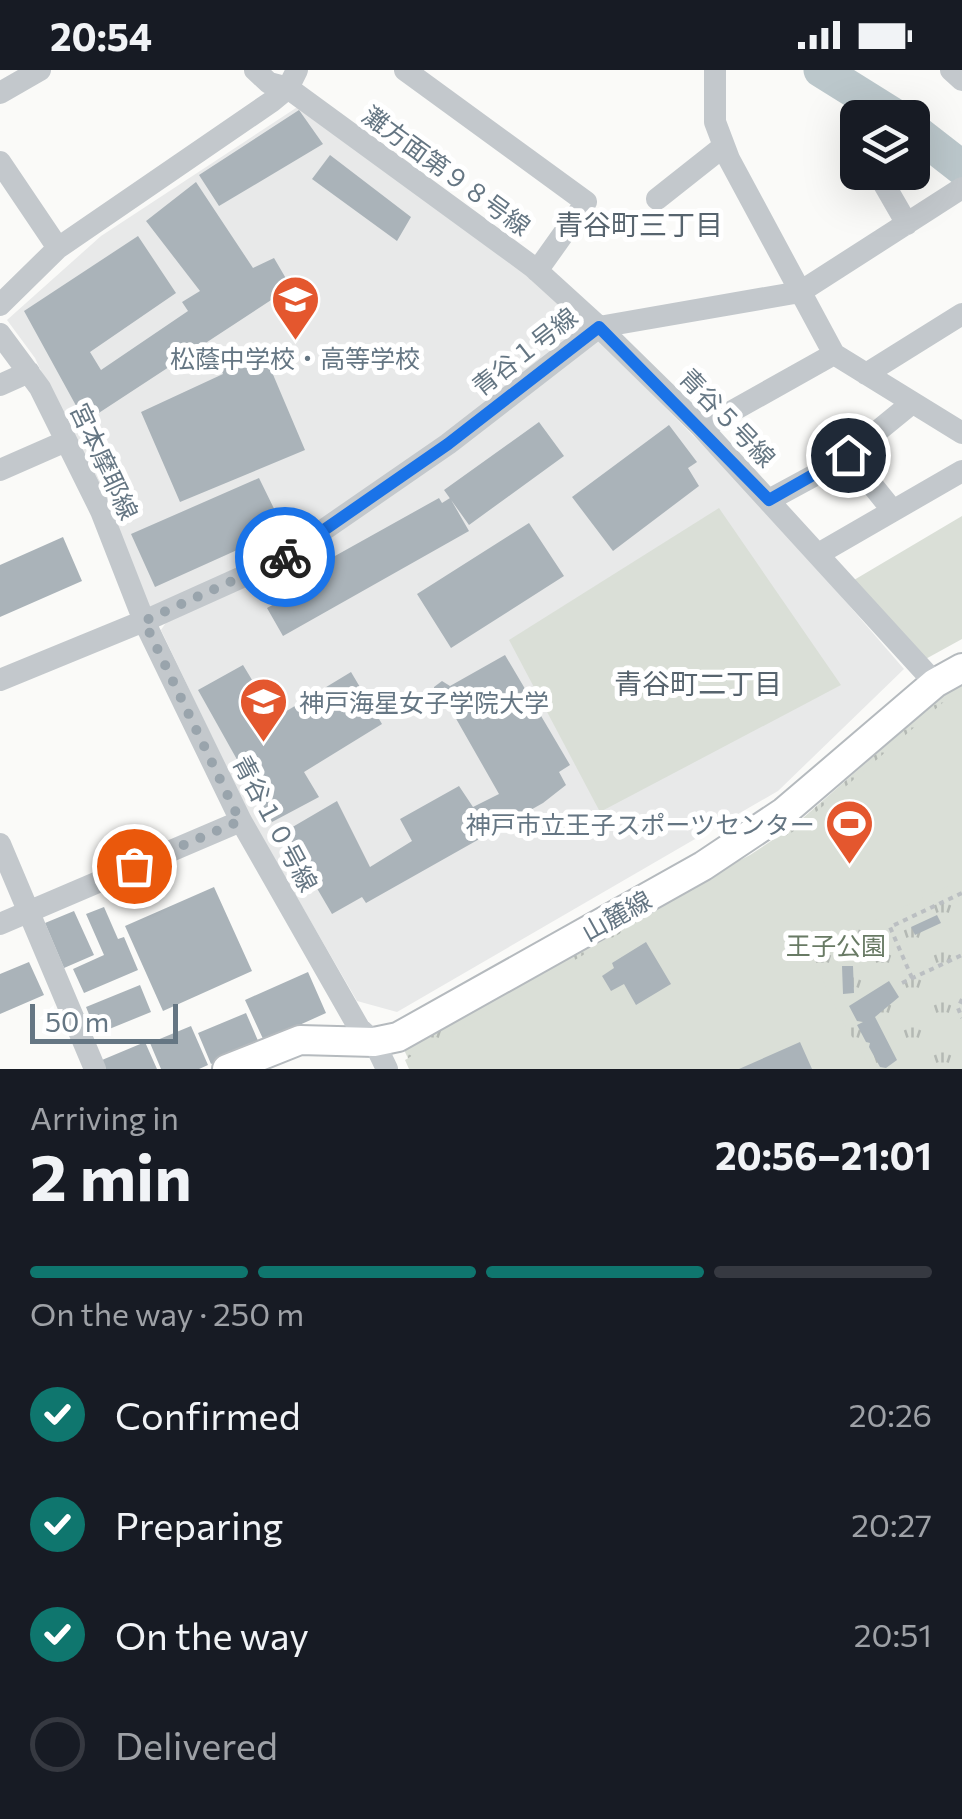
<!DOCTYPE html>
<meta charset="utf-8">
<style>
body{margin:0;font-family:Commissioner,"Noto Sans JP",sans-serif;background:#242831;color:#f1f3f6;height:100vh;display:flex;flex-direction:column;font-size:38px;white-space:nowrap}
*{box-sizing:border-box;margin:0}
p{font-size:32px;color:#9ea1a6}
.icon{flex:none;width:55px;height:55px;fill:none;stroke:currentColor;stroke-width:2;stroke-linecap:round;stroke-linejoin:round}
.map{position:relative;height:999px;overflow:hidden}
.panel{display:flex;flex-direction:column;background:#171b24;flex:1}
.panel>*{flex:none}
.fabs{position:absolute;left:840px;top:30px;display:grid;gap:20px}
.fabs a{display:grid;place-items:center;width:90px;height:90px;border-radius:15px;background:#171b24;box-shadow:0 10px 40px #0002;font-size:50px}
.scale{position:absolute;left:30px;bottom:25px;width:148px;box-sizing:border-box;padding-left:10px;border:5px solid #657683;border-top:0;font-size:28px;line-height:35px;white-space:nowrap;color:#657683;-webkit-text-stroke:8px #fff;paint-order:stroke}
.pin{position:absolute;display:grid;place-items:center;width:85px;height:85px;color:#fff;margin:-42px;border:5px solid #fff;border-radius:50%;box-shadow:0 2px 10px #0007}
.courier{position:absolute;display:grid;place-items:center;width:100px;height:100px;margin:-50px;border:8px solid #1a73e8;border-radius:50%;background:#fff;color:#222;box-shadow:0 2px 12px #0007}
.headline em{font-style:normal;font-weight:700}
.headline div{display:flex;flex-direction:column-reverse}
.headline{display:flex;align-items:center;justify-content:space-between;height:170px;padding:0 30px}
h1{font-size:65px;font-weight:700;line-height:75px}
.bar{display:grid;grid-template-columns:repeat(4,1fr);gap:15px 10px;align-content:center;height:120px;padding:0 30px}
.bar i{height:12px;border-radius:8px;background:#363941}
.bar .active{background:#0f766e}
.bar p{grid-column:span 4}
ol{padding:0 30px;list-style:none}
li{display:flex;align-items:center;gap:30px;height:110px}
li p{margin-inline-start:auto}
li .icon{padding:10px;border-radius:50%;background:#0f766e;color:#fff;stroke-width:4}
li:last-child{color:#9ea1a6}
li i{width:55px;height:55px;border:5px solid #363941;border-radius:50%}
.status{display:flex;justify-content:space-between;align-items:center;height:70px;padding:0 50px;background:#171b24;direction:ltr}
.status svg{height:28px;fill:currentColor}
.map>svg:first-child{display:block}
.built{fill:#e8e9e9}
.park{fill:url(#park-tufts)}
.pitch{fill:#dadfd7}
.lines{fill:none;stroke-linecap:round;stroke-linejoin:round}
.river{stroke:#bbc7cb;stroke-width:35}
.building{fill:#aab3b9}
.major-casing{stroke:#b5babe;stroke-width:32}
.path{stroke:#bbbfc2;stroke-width:4;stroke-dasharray:5 5;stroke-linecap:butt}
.minor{stroke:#c3c8cc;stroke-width:22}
.major{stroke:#fff;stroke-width:28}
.done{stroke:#99a4ac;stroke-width:10;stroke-dasharray:0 18}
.route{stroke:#1a73e8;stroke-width:12}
.labels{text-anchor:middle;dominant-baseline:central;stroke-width:10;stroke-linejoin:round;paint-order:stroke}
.street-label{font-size:25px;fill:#657683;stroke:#fff}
.poi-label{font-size:25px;fill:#657683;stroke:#fff}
.park-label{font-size:25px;fill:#687a64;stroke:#fff}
.neighbourhood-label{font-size:28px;fill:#57646e;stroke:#fff}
</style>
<div class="status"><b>20:54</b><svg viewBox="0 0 49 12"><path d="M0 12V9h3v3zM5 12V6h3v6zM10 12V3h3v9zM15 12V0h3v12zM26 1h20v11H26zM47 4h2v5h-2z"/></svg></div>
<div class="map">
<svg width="962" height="999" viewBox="0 0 962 999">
<defs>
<pattern id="park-tufts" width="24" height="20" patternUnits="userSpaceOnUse" patternTransform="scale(2.5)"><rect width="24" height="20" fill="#dadfd7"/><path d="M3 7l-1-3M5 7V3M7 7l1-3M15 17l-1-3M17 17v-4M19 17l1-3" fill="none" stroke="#b4b9b4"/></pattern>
</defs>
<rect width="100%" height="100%" fill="#fafaf8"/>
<path class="built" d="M299 36 524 200 586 257 441 367 274 481 150 538 35 288 7 250 101 166Z
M598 270 764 437 904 599 778 721 397 942 357 931 249 745 161 560 167 551Z"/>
<path class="park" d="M962 615V999H413L398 967 750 785 795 755 941 627Z"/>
<path class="pitch" d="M719 438 841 615 600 742 509 570Z
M962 446V569L922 591 854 510Z
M962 621V810L809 880 839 945 871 999H409L405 990 794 761 946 630Z"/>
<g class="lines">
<path class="river" d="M821 0 898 48
M912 59 962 98"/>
</g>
<path class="building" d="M299 40 323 74 219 136 199 105Z
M330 85 411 147 397 171 312 109Z
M196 112 253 198 274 188 291 217 85 352 24 241 138 166 176 223 90 282 101 300 188 241 182 232 200 221 146 151Z
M245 278 252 292 266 288 305 380 180 432 141 342 223 304 217 291Z
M539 352 564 386 469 455 444 420Z
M669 355 697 392 688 398 699 416 613 481 572 427Z
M259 408 284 459 155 517 131 464Z
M439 428 442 433 450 428 469 461 283 566 267 538 332 502 326 491Z
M529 453 564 506 451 578 417 524Z
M63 467 82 511 0 547V495Z
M505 585 570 695 559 702 566 715 543 733 366 833 362 827 332 844 284 762 337 731 370 797 412 771 400 749 459 716 473 737 499 724 446 631H438L434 622V617L442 611 450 616Z
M243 595 275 648 351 602 382 654 304 702 319 727 272 752 198 620Z
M214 817 252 901 163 941 125 856Z
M104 837 118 869 124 867 138 900 84 923 73 899 104 885 86 844Z
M74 841 94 885 64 898 45 853Z
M937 845 941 853 915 865 911 857Z
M646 872 671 914 636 935 624 914 611 921 602 906 614 898 612 893Z
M29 892 44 925 0 944V904Z
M842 896H853L854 923 843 924Z
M308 902 326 943 264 971 245 930Z
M889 911 899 927 875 947 897 990 886 998 880 997 869 977 870 973 866 972 857 955 863 952 857 951 849 936Z
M140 915 151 942 97 964 86 937Z
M246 943 259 973 211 994 198 963Z
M191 956 208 995 199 999H161L150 973Z
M145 972 157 999H106L102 990Z
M800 972 812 999H739Z"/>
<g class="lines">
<defs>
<path id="major" d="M227 999 300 970 374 972 398 967 703 796 784 742 935 613 962 598"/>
</defs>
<use href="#major" class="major-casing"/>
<path class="path" d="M912 908 890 857 962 823
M902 913 962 885
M962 929 958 938 962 948"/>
<path class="minor" d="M255 0 269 13 288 18 533 197 599 257 702 358 935 613
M405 0 586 132 537 201
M715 0V52L729 89 834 284 962 363
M951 0 962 10
M0 23 40 0
M0 92 58 178
M877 102 907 154
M657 129 724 76
M0 235 58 178 271 32 288 18 297 0
M0 264 40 318 101 441 144 551 241 751 359 958 374 972 387 999
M866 304 962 244
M0 315 29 302
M702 358 834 284
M848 385 893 441
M0 400 66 371
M769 430 841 391 912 333
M820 483 962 401
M0 610 151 548 280 490 448 374 599 257 800 222 962 118
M0 774 95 999
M0 854 241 751"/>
<use href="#major" class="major"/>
</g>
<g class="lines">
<path class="done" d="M134 796 240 751 144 551 285 487"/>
<path class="route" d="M285 487 448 374 599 257 769 430 848 385"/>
</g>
<defs>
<symbol id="school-pin" viewBox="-11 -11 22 30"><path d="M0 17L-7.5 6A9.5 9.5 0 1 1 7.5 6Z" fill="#e4572e" stroke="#fff"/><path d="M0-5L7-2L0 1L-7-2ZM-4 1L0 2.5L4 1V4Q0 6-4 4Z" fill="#fff"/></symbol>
<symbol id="university-pin" viewBox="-11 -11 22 30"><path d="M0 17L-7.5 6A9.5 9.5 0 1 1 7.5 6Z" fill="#e4572e" stroke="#fff"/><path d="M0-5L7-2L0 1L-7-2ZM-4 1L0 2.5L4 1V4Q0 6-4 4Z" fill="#fff"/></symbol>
<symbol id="stadium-pin" viewBox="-11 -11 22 30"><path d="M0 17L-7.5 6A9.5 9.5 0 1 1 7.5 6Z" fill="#e4572e" stroke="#fff"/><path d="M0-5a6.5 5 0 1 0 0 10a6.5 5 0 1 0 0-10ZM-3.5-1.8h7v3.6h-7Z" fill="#fff"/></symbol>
</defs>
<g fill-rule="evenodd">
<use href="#school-pin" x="268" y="202" width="55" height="75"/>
<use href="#university-pin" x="236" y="604" width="55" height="75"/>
<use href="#stadium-pin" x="822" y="726" width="55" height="75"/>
</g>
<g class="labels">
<g class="street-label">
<text transform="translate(447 100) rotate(36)">灘方面第９８号線</text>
<text transform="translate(524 281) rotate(-38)">青谷１号線</text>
<text transform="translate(728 347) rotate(46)">青谷５号線</text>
<text transform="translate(105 391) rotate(65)">宮本摩耶線</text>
<text transform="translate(276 753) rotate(62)">青谷１０号線</text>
<text transform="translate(616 845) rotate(-29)">山麓線</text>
</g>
<g class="poi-label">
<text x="295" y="288">松蔭中学校・高等学校</text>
<text x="299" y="632" text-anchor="start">神戸海星女子学院大学</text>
<text x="815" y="754" text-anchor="end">神戸市立王子スポーツセンター</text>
</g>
<g class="park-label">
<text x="836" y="875">王子公園</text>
</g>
<g class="neighbourhood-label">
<text x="639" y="154">青谷町三丁目</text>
<text x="698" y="613">青谷町二丁目</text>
</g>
</g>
</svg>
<div class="fabs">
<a><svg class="icon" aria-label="layers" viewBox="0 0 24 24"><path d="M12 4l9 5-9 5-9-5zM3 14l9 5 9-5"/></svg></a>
</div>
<div class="scale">50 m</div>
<div class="pin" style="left:134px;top:796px;background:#ea580c"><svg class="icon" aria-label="bag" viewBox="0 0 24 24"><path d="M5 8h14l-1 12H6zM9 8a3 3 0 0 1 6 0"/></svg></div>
<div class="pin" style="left:848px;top:385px;background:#1f2937"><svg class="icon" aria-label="home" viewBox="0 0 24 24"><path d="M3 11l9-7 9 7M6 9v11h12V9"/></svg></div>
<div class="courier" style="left:285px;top:487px"><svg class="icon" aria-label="bike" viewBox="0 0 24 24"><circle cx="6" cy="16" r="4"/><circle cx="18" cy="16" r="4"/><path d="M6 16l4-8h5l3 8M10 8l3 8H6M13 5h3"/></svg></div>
</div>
<section class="panel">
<div class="headline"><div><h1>2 min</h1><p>Arriving in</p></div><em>20:56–21:01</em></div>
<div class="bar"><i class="active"></i><i class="active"></i><i class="active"></i><i></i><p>On the way · 250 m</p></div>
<ol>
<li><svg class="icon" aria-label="check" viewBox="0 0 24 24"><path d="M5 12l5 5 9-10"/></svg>Confirmed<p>20:26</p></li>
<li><svg class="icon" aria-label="check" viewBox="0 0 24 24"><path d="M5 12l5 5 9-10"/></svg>Preparing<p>20:27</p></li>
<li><svg class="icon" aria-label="check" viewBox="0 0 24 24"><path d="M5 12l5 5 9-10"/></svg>On the way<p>20:51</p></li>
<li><i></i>Delivered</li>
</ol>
</section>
